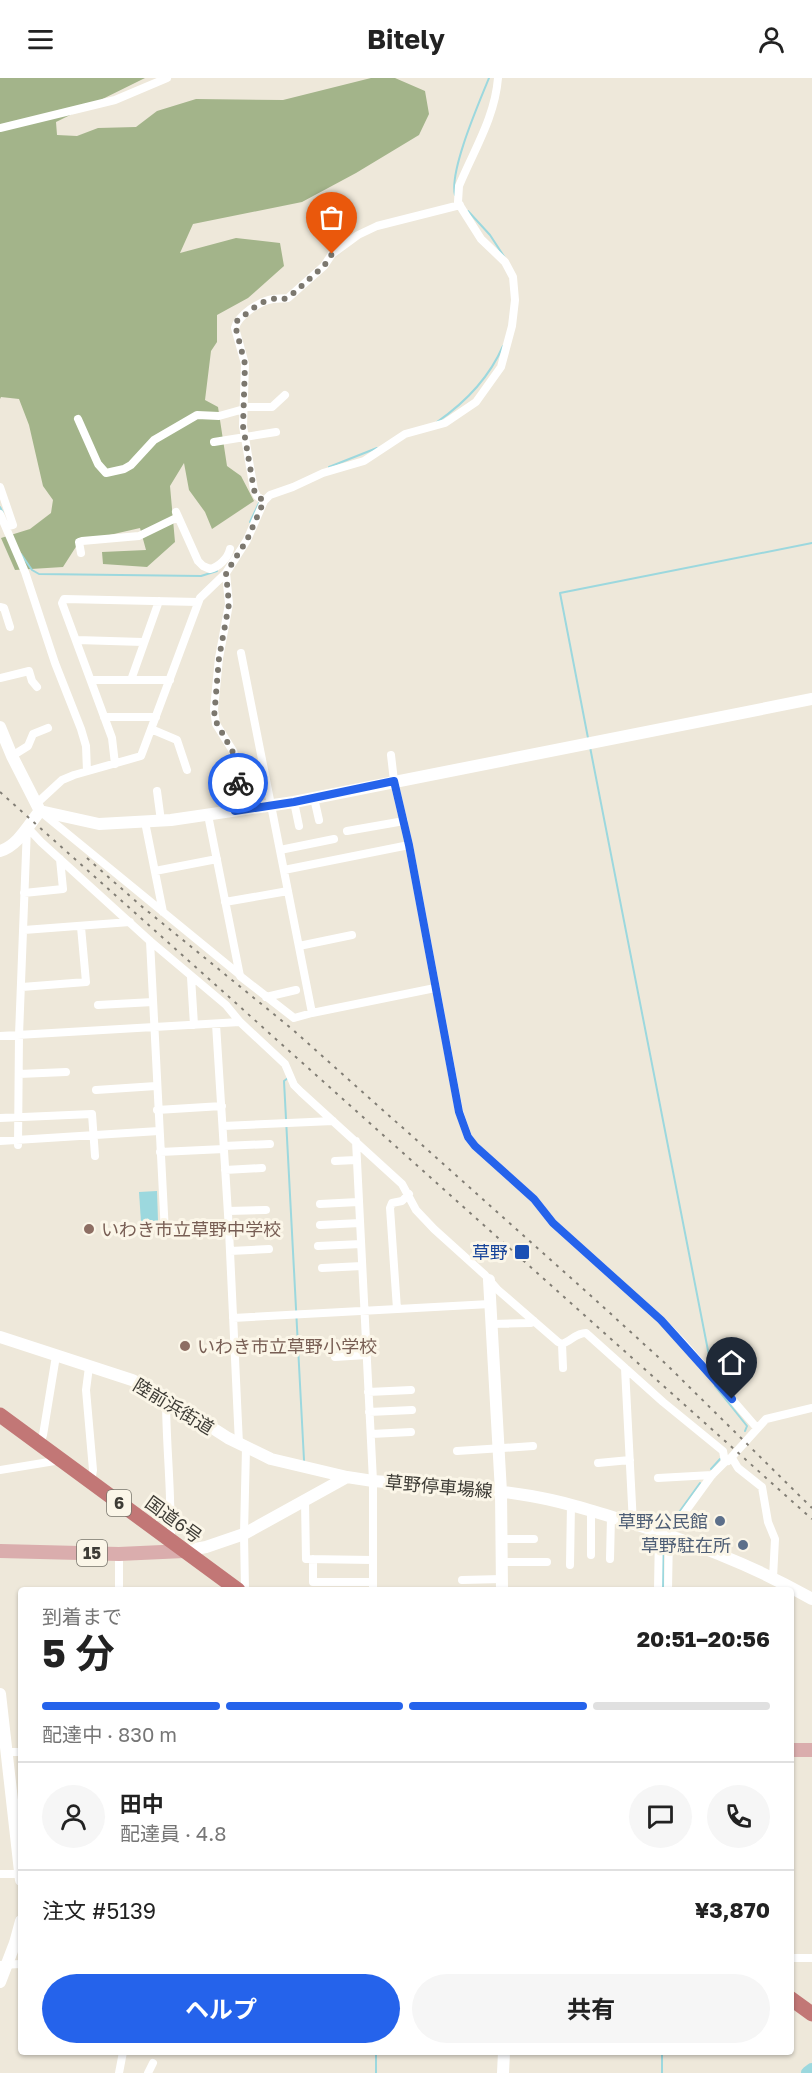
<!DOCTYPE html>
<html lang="ja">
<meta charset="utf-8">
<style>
body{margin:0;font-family:"Golos Text","Noto Sans JP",sans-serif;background:#f6f6f6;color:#222;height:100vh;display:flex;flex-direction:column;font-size:22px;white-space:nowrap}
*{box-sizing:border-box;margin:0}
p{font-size:20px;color:#767676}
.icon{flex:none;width:33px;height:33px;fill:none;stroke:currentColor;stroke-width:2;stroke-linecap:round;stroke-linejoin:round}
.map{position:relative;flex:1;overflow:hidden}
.side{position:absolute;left:18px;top:1509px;width:776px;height:468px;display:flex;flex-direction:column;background:#fff;border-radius:6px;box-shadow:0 2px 4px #0004}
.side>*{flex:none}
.pin{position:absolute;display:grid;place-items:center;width:51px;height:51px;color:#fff;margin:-62px -26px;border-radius:50% 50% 50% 0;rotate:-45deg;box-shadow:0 0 6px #0007}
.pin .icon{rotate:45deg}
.courier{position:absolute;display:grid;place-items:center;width:60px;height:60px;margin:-30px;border:4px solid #2563eb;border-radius:50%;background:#fff;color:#222;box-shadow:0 2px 8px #0007}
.summary em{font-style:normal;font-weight:700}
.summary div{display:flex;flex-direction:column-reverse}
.summary{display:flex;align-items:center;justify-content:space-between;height:102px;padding:0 24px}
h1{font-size:39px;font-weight:700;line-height:45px}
.bar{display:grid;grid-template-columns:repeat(4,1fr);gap:9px 6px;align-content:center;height:72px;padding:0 24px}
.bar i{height:8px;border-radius:4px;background:#e0e0e0}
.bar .current{background:#2563eb}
.bar p{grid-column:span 4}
.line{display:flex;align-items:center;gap:15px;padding:0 24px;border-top:2px solid #e0e0e0}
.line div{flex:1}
.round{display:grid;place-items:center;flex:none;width:63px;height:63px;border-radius:32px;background:#f6f6f6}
.cta{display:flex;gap:12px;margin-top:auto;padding:12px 24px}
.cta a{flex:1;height:69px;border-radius:36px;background:#2563eb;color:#fff;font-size:24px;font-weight:700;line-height:69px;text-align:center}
.cta a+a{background:#f6f6f6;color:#222}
header{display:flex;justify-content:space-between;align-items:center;height:78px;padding:0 24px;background:#fff;font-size:27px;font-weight:700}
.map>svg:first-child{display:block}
.forest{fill:#a3b48a}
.water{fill:#9cd8de}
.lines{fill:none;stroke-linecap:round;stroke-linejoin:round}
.stream{stroke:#9cd8de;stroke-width:2}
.river{stroke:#9cd8de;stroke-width:14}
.street{stroke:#fff;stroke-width:8}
.secondary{stroke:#fff;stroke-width:12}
.primary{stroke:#daadad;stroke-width:14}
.highway{stroke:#c27776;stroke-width:15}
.rail{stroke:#827e75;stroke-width:2;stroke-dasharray:3 6;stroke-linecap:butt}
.done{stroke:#7c786f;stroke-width:6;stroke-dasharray:0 10.8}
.route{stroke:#2563eb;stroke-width:8}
.education-dot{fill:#8d6e63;stroke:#fbf6e8;stroke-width:2}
.transit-dot{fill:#1a4fb4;stroke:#fbf6e8;stroke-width:2}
.service-dot{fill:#5c6f8a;stroke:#fbf6e8;stroke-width:2}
.labels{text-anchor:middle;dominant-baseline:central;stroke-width:6;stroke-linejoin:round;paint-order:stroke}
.shield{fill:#fbf6e8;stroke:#77746b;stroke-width:1.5}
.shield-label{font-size:16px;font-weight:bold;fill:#3e3c36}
.education-label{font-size:18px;fill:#785e54;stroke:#fbf6e8;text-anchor:start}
.transit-label{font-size:18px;fill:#164399;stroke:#fbf6e8;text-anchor:end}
.street-label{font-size:18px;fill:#3e3c36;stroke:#fbf6e8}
.service-label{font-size:18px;fill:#4e5e75;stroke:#fbf6e8;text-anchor:end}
</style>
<header><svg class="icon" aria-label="menu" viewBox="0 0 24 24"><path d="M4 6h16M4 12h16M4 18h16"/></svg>Bitely<svg class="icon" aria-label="person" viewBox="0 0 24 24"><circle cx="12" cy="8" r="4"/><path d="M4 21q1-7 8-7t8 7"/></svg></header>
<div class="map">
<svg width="812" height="1995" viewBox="0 0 812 1995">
<rect width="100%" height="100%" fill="#eee8da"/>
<path class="forest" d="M0 0H145L56 44 57 57 77 58 98 50 136 49 157 33 196 21 283 22 371 0H395L425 13 429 36 419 57 356 95 302 124 193 146 180 175 236 160 280 165 284 188 248 220 217 237V264L211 273 205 322 218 329 227 388 241 398 254 423 212 451 205 434 189 412 184 385 170 408 175 464 147 489 103 486 102 474 146 472 140 450 79 464 63 489 15 492 1 460 30 451 51 435 53 422 43 408 29 347 19 321 1 319 0 321Z"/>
<path class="water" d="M157 1113 158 1143 141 1144 139 1114Z"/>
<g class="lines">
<path class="stream" d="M455 117C449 93 479 25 489 0
M468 133 490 157 505 180
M437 344C466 324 489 300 503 268
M329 389 377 370
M0 429 3 435
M250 444 259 425
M21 476 32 492 39 496 201 498 217 493
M588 660 560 515 812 465
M590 669 712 1293
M288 1000 284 1003 304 1382
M715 1308 747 1348 745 1353
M711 1391 720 1381
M667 1451 700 1405
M663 1461V1512
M376 1974V1995
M662 1995V1974"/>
<path class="river" d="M808 1995 812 1992"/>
<path class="street" d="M0 50 115 22 167 0
M244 329H272L285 317
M78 341 98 386 106 395 124 391 131 387 154 362 197 337 219 338 244 331
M214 364 276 354
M0 409 13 447 6 449
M264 423 257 418 254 412 243 348 245 286 235 250C238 237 260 223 273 221 278 220 282 221 288 220L324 188 332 176 358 157 377 148 460 127
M176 434 198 483 203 488 210 491C219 489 228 480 230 471
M0 436 25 494 55 585 81 651 86 668 87 693
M81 475 79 464 82 463 139 458 178 439
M0 529 4 530 10 549
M77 562 143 564
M241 575 312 935
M0 600 29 593 32 603 37 609
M91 602H170
M131 602 159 523
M104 639H156
M151 651 177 662 187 692
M391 677 394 703 409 767 459 1033 468 1059 475 1068 534 1121 553 1145 661 1242 685 1267 757 1350
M12 678 28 668 33 656 48 650
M115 686 112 660 62 525 64 521 198 524
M157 713 161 743
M314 720 319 742
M294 724 299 748
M36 726 62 702 74 697 141 678 200 520 226 495
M235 733 238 689 233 673 216 646 214 631 219 580 229 526 226 495 247 462 264 423 270 417 293 409 323 395 364 383 405 356 445 345 476 324 501 289 512 248 515 222 513 199 505 184 481 161 462 131 458 124 459 108C474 72 495 39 498 0
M41 734 240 897
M208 737 240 898 294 940 312 935 435 910
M145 744 163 834
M27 749 41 764 150 863 226 927 240 944 285 986 294 1007 301 1014 402 1106 416 1132 434 1151 485 1197 498 1212 558 1264 562 1266C571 1263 576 1255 586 1255L663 1324 723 1373 725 1384 712 1397 669 1456 668 1512
M347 753 404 743
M280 772 334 761
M284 792 409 767
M155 793 217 781
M24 815 63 811 60 781
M225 824 288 813
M24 852 130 844
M150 863 165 1155 229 1152
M299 868 352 857
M191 899 194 947
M22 909 86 904 81 849
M266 919 296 912
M98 927 153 924
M216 946 229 1152 239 1366
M0 958 240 944
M19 996 66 994
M96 1012 156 1008
M157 1032 222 1028
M0 1040 92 1036 95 1078
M223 1048 333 1043
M0 1063 159 1053
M356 1063 373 1403V1512
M18 1067 19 957 27 749
M224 1068 270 1066
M160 1074 224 1071
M335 1083 356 1082
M225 1092 262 1090
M320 1126 358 1124
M228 1133 266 1132
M320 1147 360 1145
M318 1168 361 1166
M230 1173 269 1171
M322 1190 362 1188
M397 1231 390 1130 392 1125 402 1123 409 1116
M233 1240 490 1226
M492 1246 531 1245 534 1243
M562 1266 563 1290
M335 1279 366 1277
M89 1289 86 1312 93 1392 91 1404
M625 1290 633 1446
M368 1314 411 1312
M166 1321C166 1354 169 1387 170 1420 170 1434 173 1449 170 1462
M369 1334 412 1332
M371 1356 411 1354
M40 1366 43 1357 56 1278
M457 1373 533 1368
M732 1380 738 1390 762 1409 768 1444 775 1461 773 1500
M728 1383 766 1341 812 1330
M598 1385 630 1382
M0 1392 61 1382
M658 1400 712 1397
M305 1423 306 1481 373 1482
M591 1433V1477
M502 1461H534
M119 1476V1512
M313 1481V1504H373
M610 1481 611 1439
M502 1484H547
M570 1487 571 1426
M462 1502 502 1501
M245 1512 244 1456 246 1370
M658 1512 659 1453
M7 1674H21
M0 1796H20
M790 1880H812
M0 1887 21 1886
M119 1995 123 1974
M148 1995 153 1985"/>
<path class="secondary" d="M0 649 12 678 40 733
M0 773C18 768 29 746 40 733L99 746 171 742 294 724 812 621
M489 1202 501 1414 502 1512
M0 1259 132 1302 155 1313 228 1360 271 1381 347 1399
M184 1473 206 1469 244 1456 347 1399 373 1403C426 1407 479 1409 531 1418 561 1423 590 1432 619 1441 686 1462 751 1486 812 1521
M0 1616 21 1802
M0 1904 15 1865 21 1843
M503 1995 504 1974"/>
<path class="primary" d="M0 1473 119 1476 184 1473
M790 1672H812"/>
<path class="highway" d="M0 1337 238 1512
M790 1920 812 1936"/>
<path class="rail" d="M0 714 812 1441
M87 780 140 827 292 951 589 1216 668 1288 812 1430"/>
</g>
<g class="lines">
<path class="done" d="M238 705 236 680 214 640 219 580 229 526 226 495 247 462 264 423 257 418 254 412 243 348 245 286 235 247 237 243C248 235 258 224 272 221 278 220 282 222 288 220L324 188 332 176"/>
<path class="route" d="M238 705 235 733 294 724 394 703 409 767 459 1034 468 1059 475 1068 534 1121 553 1145 661 1242 732 1321"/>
</g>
<g class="education-dot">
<circle cx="89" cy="1151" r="6"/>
<circle cx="185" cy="1268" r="6"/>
</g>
<rect class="transit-dot" x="514" y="1166" width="16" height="16" rx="3"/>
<g class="service-dot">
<circle cx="720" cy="1443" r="6"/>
<circle cx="743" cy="1467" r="6"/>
</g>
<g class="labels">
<g class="shield">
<rect x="107" y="1412" width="24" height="26" rx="4.5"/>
<rect x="77" y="1462" width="30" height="26" rx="4.5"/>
</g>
<g class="shield-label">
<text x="119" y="1425">6</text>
<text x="92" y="1475">15</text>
</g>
<g class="education-label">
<text x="101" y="1151">いわき市立草野中学校</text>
<text x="197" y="1268">いわき市立草野小学校</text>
</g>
<g class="transit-label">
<text x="508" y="1174">草野</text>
</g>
<g class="street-label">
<text transform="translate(174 1328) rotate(31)">陸前浜街道</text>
<text transform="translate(439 1408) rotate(5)">草野停車場線</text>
<text transform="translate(174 1441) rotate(36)">国道6号</text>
</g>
<g class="service-label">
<text x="708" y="1443">草野公民館</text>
<text x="731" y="1467">草野駐在所</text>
</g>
</g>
</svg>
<div class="pin" style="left:332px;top:176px;background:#ea580c"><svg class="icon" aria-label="bag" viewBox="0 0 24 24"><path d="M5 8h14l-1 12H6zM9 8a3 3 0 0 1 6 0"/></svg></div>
<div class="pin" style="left:732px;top:1321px;background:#1f2937"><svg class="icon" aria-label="home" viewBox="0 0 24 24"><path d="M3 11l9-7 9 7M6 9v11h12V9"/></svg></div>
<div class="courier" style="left:238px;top:705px"><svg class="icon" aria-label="bike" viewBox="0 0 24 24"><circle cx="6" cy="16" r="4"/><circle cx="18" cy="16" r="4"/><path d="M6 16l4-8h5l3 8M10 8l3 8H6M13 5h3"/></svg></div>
<section class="side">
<div class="summary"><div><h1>5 分</h1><p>到着まで</p></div><em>20:51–20:56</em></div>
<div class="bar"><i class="current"></i><i class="current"></i><i class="current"></i><i></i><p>配達中 · 830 m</p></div>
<div class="line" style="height:108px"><a class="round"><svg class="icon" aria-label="person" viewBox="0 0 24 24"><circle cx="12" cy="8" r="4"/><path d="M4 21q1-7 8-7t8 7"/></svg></a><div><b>田中</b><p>配達員 · 4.8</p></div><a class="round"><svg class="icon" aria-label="chat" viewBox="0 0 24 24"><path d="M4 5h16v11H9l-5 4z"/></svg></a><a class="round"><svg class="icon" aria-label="phone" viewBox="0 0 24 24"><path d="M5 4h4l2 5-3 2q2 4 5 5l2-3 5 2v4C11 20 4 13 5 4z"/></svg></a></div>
<div class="line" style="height:78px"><div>注文 #5139</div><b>¥3,870</b></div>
<div class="cta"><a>ヘルプ</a><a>共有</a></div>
</section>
</div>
